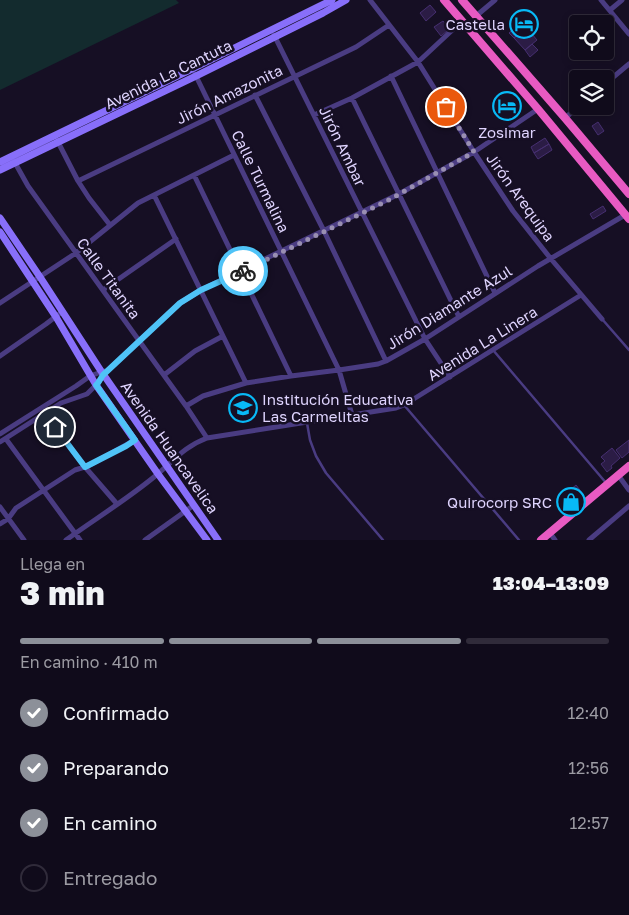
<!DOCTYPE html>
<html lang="es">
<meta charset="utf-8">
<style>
body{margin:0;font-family:"Golos Text",sans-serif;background:#1e1928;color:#f1f3f6;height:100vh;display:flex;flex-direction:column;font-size:19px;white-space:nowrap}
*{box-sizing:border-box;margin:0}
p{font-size:16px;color:#9c9ba3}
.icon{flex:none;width:28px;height:28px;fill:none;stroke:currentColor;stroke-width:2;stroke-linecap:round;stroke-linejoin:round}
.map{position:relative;height:540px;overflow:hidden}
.drawer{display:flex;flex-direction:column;background:#100b1b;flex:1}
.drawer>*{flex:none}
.buttons{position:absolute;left:569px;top:15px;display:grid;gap:10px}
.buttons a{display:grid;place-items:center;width:45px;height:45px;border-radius:5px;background:#100b1b;box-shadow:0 2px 8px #0003,0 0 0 1px #302b3a;font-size:25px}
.pin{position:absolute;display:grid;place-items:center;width:42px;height:42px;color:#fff;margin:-21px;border:2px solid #fff;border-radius:50%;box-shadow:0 1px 5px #0007}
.courier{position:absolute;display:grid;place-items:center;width:50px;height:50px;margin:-25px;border:4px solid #4fc3f7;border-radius:50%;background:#fff;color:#222;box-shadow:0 1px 6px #0007}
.head em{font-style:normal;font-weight:800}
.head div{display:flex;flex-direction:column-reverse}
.head{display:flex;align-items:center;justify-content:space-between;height:85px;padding:0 20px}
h1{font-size:32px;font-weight:800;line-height:38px}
.bar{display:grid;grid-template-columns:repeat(4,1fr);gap:8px 5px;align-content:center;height:60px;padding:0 20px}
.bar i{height:6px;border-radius:4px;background:#302b3a}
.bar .selected{background:#8c9099}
.bar p{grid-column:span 4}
ol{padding:0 20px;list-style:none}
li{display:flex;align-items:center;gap:15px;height:55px}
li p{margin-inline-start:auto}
li .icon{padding:5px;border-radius:50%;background:#8c9099;color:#fff;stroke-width:4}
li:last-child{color:#9c9ba3}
li i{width:28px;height:28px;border:2px solid #302b3a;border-radius:50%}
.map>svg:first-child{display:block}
.green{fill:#132b2e}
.building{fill:#2b1c45;stroke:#462f70}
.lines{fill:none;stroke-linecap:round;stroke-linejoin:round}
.service{stroke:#4a3c82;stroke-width:2.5}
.minor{stroke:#4a3c82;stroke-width:5}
.secondary{stroke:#886ffa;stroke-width:7}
.trunk{stroke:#e85ac2;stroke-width:8}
.done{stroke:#998fb2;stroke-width:5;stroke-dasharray:0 9}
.route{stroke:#4fc3f7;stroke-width:6}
.labels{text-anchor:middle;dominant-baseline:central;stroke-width:5;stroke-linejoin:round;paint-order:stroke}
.poi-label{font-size:15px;fill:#dfd4fe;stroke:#160f24;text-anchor:end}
.street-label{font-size:15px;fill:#dfd4fe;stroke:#160f24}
</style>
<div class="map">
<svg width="629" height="540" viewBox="0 0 629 540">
<rect width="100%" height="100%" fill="#160f24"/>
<path class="green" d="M0 0H176L179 3 0 90Z"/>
<path class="building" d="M430 5 436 12 426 21 420 13Z
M529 15 533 21 514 38 509 33Z
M443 21 448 27 447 31 441 36 434 27Z
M526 27 537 40 525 50 514 38Z
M532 44 538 50 530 57 525 50Z
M510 100 514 107 504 113 500 105Z
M598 122 604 131 598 135 592 126Z
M545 138 549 144 534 153 531 147Z
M549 144 552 150 538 159 534 153Z
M603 206 606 211 593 219 590 214Z
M629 440V452L622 458 616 450Z
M612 448 620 458 611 466 612 468 607 472 601 464 605 461 601 457Z
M576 485 583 494 570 504 563 496Z"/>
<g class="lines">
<path class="service" d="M602 319 629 350
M493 350 607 484
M404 405 519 540
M307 423 310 440 316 456 326 473 383 540"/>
<path class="minor" d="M370 0 418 62 474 152 513 211 551 259 602 319
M601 0 629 34
M610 10 622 0
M476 16 495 0
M274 35 425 339 450 377
M195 74 339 370 352 415
M391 76 495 293
M605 84 629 64
M255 95 324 231 386 361
M352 98 459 317
M314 115 352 98 418 62 462 21
M565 118 579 106
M57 140 78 181 89 198 110 225
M14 161 28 186 186 406 207 438
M194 175 291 376
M78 181 356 47 389 25
M154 195 246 383
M103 290 176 239
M0 303 76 253 138 203 234 155
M0 356 46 324 63 311
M164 375 195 351 223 336
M186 406 203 396 246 383 291 376 339 370 378 364 386 361 425 339 538 266 625 215
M45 414 85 467 117 504
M0 434 76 386 90 376 104 371
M6 439 80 540
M0 442 61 403 87 394 98 383 103 375 180 303 201 290 399 194 474 152 538 109
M618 475 629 490
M0 507 24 540
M0 524 8 519 16 508 75 470 88 466 135 440
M550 533 555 540
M66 540C95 519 126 500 154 477 173 462 183 447 207 438L396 408 404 405 581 295
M145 540 194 505
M589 540 629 506"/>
<path class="secondary" d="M0 162 192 69 332 0
M0 170 196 76 323 13 346 0
M0 218 40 277 101 371 218 540
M0 232 56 317 96 385 158 474 207 540"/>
<path class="trunk" d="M444 0 538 109 629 219
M462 0 565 118 629 194
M541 540 629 466"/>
</g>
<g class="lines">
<path class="done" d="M243 271 387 201 474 152 446 107"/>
<path class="route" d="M55 427 85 467 126 446 135 440 96 385 98 383 103 375 180 303 201 290 243 271"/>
</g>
<defs>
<symbol id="hotel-ring" viewBox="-11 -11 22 22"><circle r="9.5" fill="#160f24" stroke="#08b9f6" stroke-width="1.5"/><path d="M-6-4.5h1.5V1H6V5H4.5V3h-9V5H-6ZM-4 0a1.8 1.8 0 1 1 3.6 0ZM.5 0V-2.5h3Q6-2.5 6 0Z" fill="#08b9f6"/></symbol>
<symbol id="school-ring" viewBox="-11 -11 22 22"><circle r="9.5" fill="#160f24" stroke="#08b9f6" stroke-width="1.5"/><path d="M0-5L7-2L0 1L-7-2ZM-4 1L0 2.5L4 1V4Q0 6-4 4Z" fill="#08b9f6"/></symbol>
<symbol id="shop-ring" viewBox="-11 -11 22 22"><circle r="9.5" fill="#160f24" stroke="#08b9f6" stroke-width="1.5"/><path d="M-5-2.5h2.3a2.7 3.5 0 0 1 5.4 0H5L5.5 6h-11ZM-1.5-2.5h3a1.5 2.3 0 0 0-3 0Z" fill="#08b9f6"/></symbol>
</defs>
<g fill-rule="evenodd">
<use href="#hotel-ring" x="508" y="8" width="32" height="32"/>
<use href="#hotel-ring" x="491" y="90" width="32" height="32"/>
<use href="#school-ring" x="227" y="392" width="32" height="32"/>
<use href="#shop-ring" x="555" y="486" width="32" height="32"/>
</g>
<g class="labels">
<g class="poi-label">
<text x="505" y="24">Castella</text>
<text x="507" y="132" text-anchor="middle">Zosimar</text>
<text x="262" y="399" text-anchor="start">Institución Educativa<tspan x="262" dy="17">Las Carmelitas</tspan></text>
<text x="552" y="502">Quirocorp SRC</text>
</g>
<g class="street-label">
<text transform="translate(168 74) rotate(-26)">Avenida La Cantuta</text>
<text transform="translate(229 94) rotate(-26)">Jirón Amazonita</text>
<text transform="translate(343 146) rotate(64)">Jirón Ambar</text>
<text transform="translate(261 181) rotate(64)">Calle Turmalina</text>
<text transform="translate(521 197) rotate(54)">Jirón Arequipa</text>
<text transform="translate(109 278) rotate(54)">Calle Titanita</text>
<text transform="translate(449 307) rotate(-32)">Jirón Diamante Azul</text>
<text transform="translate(482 343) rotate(-32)">Avenida La Linera</text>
<text transform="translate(170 447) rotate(55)">Avenida Huancavelica</text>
</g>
</g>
</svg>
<div class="buttons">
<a><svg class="icon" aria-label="locate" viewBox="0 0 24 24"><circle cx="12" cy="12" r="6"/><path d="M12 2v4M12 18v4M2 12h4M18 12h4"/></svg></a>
<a><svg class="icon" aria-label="layers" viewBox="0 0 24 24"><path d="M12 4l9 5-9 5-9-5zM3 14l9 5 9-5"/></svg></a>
</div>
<div class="pin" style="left:446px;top:107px;background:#ea580c"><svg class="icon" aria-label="bag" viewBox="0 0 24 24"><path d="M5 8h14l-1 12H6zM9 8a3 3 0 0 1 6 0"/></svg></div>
<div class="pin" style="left:55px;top:427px;background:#1f2937"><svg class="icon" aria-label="home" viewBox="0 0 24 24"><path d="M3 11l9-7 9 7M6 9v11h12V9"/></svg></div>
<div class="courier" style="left:243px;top:271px"><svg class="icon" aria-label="bike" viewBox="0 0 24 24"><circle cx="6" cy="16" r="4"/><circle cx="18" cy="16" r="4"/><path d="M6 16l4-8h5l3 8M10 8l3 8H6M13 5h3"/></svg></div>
</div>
<section class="drawer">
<div class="head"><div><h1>3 min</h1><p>Llega en</p></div><em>13:04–13:09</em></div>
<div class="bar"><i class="selected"></i><i class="selected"></i><i class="selected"></i><i></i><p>En camino · 410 m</p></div>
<ol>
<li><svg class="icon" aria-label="check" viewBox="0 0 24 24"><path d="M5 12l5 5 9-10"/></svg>Confirmado<p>12:40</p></li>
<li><svg class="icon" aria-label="check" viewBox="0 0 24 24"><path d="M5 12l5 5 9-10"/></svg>Preparando<p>12:56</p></li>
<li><svg class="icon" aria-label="check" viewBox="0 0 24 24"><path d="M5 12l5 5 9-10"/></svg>En camino<p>12:57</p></li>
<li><i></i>Entregado</li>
</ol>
</section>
